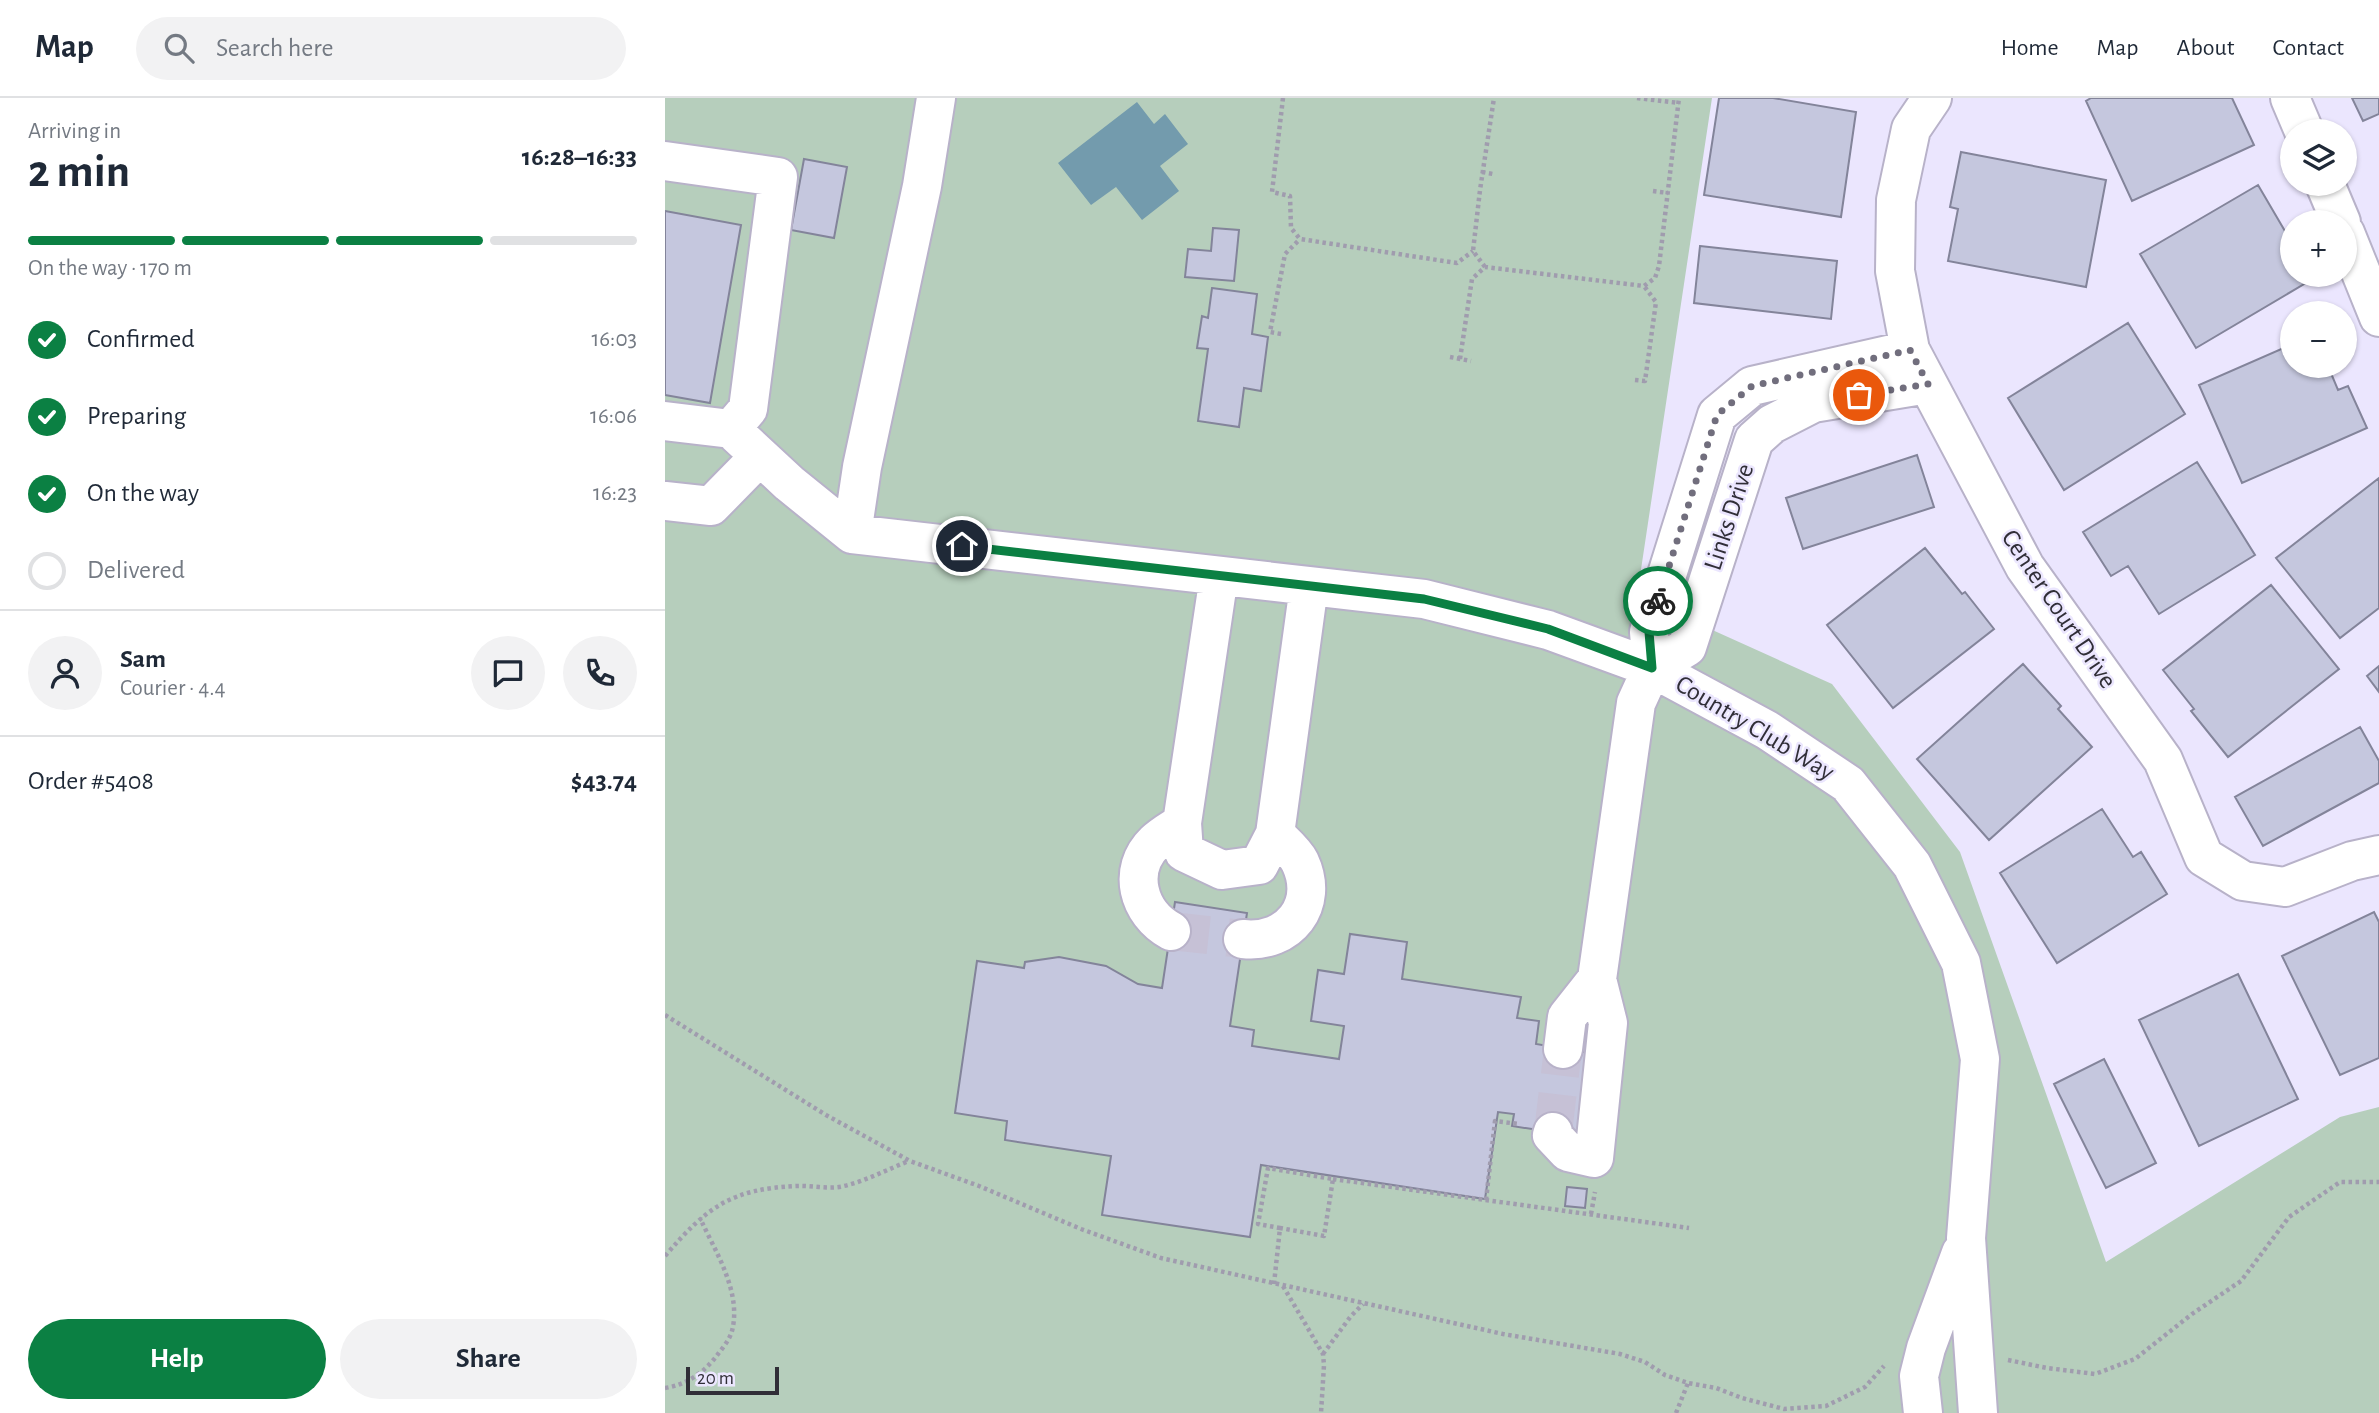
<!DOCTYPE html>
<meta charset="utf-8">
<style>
body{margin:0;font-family:"Alegreya Sans",sans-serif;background:#f2f2f3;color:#1f2937;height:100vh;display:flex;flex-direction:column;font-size:26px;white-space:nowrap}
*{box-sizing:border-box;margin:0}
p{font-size:23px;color:#747a83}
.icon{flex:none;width:38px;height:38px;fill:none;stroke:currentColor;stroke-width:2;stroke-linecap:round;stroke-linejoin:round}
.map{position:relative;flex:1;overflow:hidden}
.panel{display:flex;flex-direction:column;background:#fff;width:665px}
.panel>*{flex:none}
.controls{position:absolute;left:1615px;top:21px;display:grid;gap:14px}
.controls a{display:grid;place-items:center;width:77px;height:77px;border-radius:50%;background:#fff;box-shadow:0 2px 5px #0004;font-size:35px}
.scale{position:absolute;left:21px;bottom:18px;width:93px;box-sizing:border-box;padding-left:7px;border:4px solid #302e37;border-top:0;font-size:19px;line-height:24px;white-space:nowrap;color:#302e37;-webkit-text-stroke:5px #ebe6fe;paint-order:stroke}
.pin{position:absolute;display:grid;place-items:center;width:60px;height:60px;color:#fff;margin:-30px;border:4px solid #fff;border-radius:50%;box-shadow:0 2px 7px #0007}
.courier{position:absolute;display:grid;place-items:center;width:70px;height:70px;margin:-35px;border:5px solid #0b8043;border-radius:50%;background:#fff;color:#222;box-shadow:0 2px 9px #0007}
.summary em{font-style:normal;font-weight:600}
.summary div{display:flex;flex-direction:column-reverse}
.summary{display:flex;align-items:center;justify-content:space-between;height:119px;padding:0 28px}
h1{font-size:46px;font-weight:600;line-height:52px}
.bar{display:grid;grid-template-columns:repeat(4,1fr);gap:10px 7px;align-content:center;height:84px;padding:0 28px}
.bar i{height:9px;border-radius:5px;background:#e0e1e3}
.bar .selected{background:#0b8043}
.bar p{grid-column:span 4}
.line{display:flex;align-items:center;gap:18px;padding:0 28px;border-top:2px solid #e0e1e3}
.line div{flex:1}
.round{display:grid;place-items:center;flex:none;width:74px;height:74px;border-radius:37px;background:#f2f2f3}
ol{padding:0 28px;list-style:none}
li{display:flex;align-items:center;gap:21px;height:77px}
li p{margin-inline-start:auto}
li .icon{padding:7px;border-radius:50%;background:#0b8043;color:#fff;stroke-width:4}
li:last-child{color:#747a83}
li i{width:38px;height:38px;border:4px solid #e0e1e3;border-radius:50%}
.action{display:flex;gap:14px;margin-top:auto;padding:14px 28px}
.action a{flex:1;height:80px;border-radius:42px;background:#0b8043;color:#fff;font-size:28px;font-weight:600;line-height:80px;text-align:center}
.action a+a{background:#f2f2f3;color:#1f2937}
header{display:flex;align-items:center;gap:42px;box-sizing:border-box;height:98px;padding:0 35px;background:#fff;border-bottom:2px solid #e0e1e3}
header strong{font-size:33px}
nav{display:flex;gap:38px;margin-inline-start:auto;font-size:24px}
.search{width:490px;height:63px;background:#f2f2f3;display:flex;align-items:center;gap:18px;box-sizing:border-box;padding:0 24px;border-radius:38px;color:#747a83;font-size:26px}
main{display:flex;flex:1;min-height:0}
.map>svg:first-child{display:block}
.green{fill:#b6cebc}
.water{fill:#739bad}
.building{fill:#c5c7de;stroke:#83849a;stroke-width:2}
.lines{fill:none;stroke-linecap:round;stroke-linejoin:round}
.minor-tunnel{stroke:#c6c1d6;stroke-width:38;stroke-dasharray:38 19;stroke-linecap:butt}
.minor-casing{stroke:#b8b2c9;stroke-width:42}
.path{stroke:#a09cae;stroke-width:4.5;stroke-dasharray:3.5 3.5;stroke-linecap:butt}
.minor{stroke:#fff;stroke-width:38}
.done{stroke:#716e7d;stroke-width:7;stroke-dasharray:0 12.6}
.route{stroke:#0b8043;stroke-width:9}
.labels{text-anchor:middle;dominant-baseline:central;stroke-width:5;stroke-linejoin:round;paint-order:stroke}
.street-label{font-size:26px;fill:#302e37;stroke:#ebe6fe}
</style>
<header>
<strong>Map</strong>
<div class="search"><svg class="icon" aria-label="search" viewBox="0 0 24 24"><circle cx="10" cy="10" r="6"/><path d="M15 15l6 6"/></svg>Search here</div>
<nav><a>Home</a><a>Map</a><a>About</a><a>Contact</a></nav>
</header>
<main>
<section class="panel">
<div class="summary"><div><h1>2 min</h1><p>Arriving in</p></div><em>16:28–16:33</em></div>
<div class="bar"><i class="selected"></i><i class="selected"></i><i class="selected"></i><i></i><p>On the way · 170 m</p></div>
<ol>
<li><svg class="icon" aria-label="check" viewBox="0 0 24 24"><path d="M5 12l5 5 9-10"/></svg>Confirmed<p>16:03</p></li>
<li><svg class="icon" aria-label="check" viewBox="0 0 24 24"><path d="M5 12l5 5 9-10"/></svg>Preparing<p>16:06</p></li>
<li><svg class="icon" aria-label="check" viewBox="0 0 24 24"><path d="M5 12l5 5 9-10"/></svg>On the way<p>16:23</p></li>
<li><i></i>Delivered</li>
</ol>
<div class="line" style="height:126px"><a class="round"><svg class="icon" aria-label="person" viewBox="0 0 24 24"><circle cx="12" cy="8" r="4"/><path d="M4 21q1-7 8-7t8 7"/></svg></a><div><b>Sam</b><p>Courier · 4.4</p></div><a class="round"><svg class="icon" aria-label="chat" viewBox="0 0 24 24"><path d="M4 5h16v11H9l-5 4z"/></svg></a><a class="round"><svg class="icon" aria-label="phone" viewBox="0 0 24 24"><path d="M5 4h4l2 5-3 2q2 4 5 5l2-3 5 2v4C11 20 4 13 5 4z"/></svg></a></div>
<div class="line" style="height:91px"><div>Order #5408</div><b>$43.74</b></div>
<div class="action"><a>Help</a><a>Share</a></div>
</section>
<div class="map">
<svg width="1714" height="1315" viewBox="0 0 1714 1315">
<rect width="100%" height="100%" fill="#ebe6fe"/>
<path class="green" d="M0 0H1047L972 498 1167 586 1295 754 1441 1164 1675 1019 1714 1009V1315H0Z"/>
<path class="water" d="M472 4 489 26 500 16 523 46 495 68 514 93 477 122 451 89 426 107 393 65Z"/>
<path class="building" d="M1054 0H1108L1191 14 1176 119 1039 97Z
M1426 0H1567L1589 47 1467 103 1421 3Z
M1687 0H1714V16L1698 23Z
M1296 54 1441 82 1421 189 1283 163 1293 111 1285 109Z
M139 61 182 69 169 140 126 132Z
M1593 87 1624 140 1622 141 1628 151V177H1643L1646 182 1531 250 1475 156Z
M0 113 76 127 45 305 0 297Z
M548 130 574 132 569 183 520 179 523 151 546 153Z
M1035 148 1172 163 1166 221 1029 205Z
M547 190 592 196 587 236 603 239 596 293 579 290 574 329 533 323 543 251 532 250 537 218 543 220Z
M1463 225 1520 316 1399 392 1343 300Z
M1628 246V268H1663L1673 292 1683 288 1702 330 1577 385 1534 287Z
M1252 357 1269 409 1138 451 1121 400Z
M1532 364 1590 457 1494 516 1463 468 1446 478 1418 434Z
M1714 380V510L1675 540 1611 460Z
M1260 450 1297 496 1300 494 1329 531 1228 610 1162 527Z
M1606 487 1674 571 1563 659 1526 613 1529 611 1498 572Z
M1358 566 1396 608 1393 611 1427 649 1324 742 1252 661Z
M1714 568V594L1702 578Z
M1695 629 1714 663V685L1598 748 1570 699Z
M1437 711 1468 759 1476 754 1502 796 1392 865 1335 775Z
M510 804 582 815 565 928 589 932 587 948 674 961 679 928 646 923 653 872 679 876 685 836 742 844 737 881 856 899 852 920 874 923 871 946 931 956 919 1039 847 1028 849 1016 833 1014 820 1101 596 1067 585 1139 437 1117 446 1058 340 1042 342 1023 290 1015 312 863 359 870 360 864 394 859 441 868 473 886 497 890Z
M1709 814 1714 824V960L1675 977 1617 858Z
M1573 876 1633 1001 1534 1048 1474 922Z
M1439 961 1491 1065 1441 1090 1389 986Z
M902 1089 922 1091 920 1110 900 1108Z"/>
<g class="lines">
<path class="minor-tunnel" d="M506 833 578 841
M888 1034 898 951"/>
<defs>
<path id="minor" d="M1267 0 1246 31 1231 102 1230 173 1245 252 1360 469 1498 662 1539 759 1578 783 1620 789 1687 763 1714 757
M1625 0 1639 33
M0 63 113 79 83 311 66 331
M1660 86 1676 124
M1680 135 1714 219
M0 323 66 331 124 385 187 436
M0 403 46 408 95 358
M187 436 759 501 883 532 987 570 1102 632 1183 686 1247 767 1296 865 1315 961 1301 1140 1313 1315
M187 436 197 369 257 88 271 0
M987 570 984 534 1052 317 1087 288 1245 252
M987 570 1022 549 1089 342 1107 326 1148 305 1263 286
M517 725 519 754 557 772 594 767 610 736 644 488
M506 833C473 815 461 772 490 744 497 737 508 731 517 725L554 478
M578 841C624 846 655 807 635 764 630 754 618 744 610 736
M932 881 971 605 987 570
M888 1034 887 1037 903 1054 929 1060 943 925 932 881 902 919 898 951
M1258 1315 1254 1278 1261 1250 1296 1155"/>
</defs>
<use href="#minor" class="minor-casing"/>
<path class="path" d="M618 0 607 94 625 98 626 130 635 141 792 165 808 153
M972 0 1014 5
M817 74 828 76
M988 93 1003 95
M820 169 808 153 815 92 829 0
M616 236 605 234 620 156 635 141
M785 259 806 263
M795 261 807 181 820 169 979 188 990 180 994 168 1014 0
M970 282 980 283 991 204 979 188
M0 917 161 1017 245 1063 314 1088 416 1131 496 1160 838 1236 955 1256 980 1264 1000 1277 1023 1285 1051 1290 1077 1300 1119 1311 1161 1308 1200 1289 1219 1268
M668 1081 1024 1130
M821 1102 830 1023 854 1026
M926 1116 930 1094
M0 1158C42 1109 66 1091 131 1088 146 1087 164 1092 179 1088 201 1083 223 1071 244 1063
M609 1186 615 1130 593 1126 603 1070 668 1081 659 1138 615 1130
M618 1188 658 1256 659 1267 656 1315
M658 1256 686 1218 698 1206
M1343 1262 1382 1270 1430 1276 1470 1261 1527 1216 1576 1183 1624 1119 1675 1084H1714
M0 1290C20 1287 37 1276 50 1260 56 1252 64 1243 67 1233 77 1194 50 1153 35 1120
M1011 1315 1023 1285"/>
<use href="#minor" class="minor"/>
</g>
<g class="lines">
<path class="done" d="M993 503 1052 317 1087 288 1245 252 1263 286 1194 297"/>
<path class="route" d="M297 448 759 501 883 531 987 570 984 534 993 503"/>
</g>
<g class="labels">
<g class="street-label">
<text transform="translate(1064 419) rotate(-72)">Links Drive</text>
<text transform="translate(1394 511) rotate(56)">Center Court Drive</text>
<text transform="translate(1090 630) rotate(31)">Country Club Way</text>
</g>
</g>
</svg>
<div class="controls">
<a><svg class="icon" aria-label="layers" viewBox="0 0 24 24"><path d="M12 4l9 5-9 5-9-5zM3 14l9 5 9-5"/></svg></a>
<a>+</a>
<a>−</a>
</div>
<div class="scale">20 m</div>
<div class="pin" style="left:1194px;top:297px;background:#ea580c"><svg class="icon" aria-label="bag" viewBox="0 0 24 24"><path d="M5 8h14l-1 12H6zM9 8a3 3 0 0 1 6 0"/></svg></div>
<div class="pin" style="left:297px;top:448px;background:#1f2937"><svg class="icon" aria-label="home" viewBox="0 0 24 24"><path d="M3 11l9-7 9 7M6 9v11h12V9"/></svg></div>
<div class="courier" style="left:993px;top:503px"><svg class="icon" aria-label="bike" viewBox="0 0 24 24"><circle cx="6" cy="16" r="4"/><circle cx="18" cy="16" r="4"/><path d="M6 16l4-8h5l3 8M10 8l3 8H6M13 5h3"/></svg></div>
</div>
</main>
